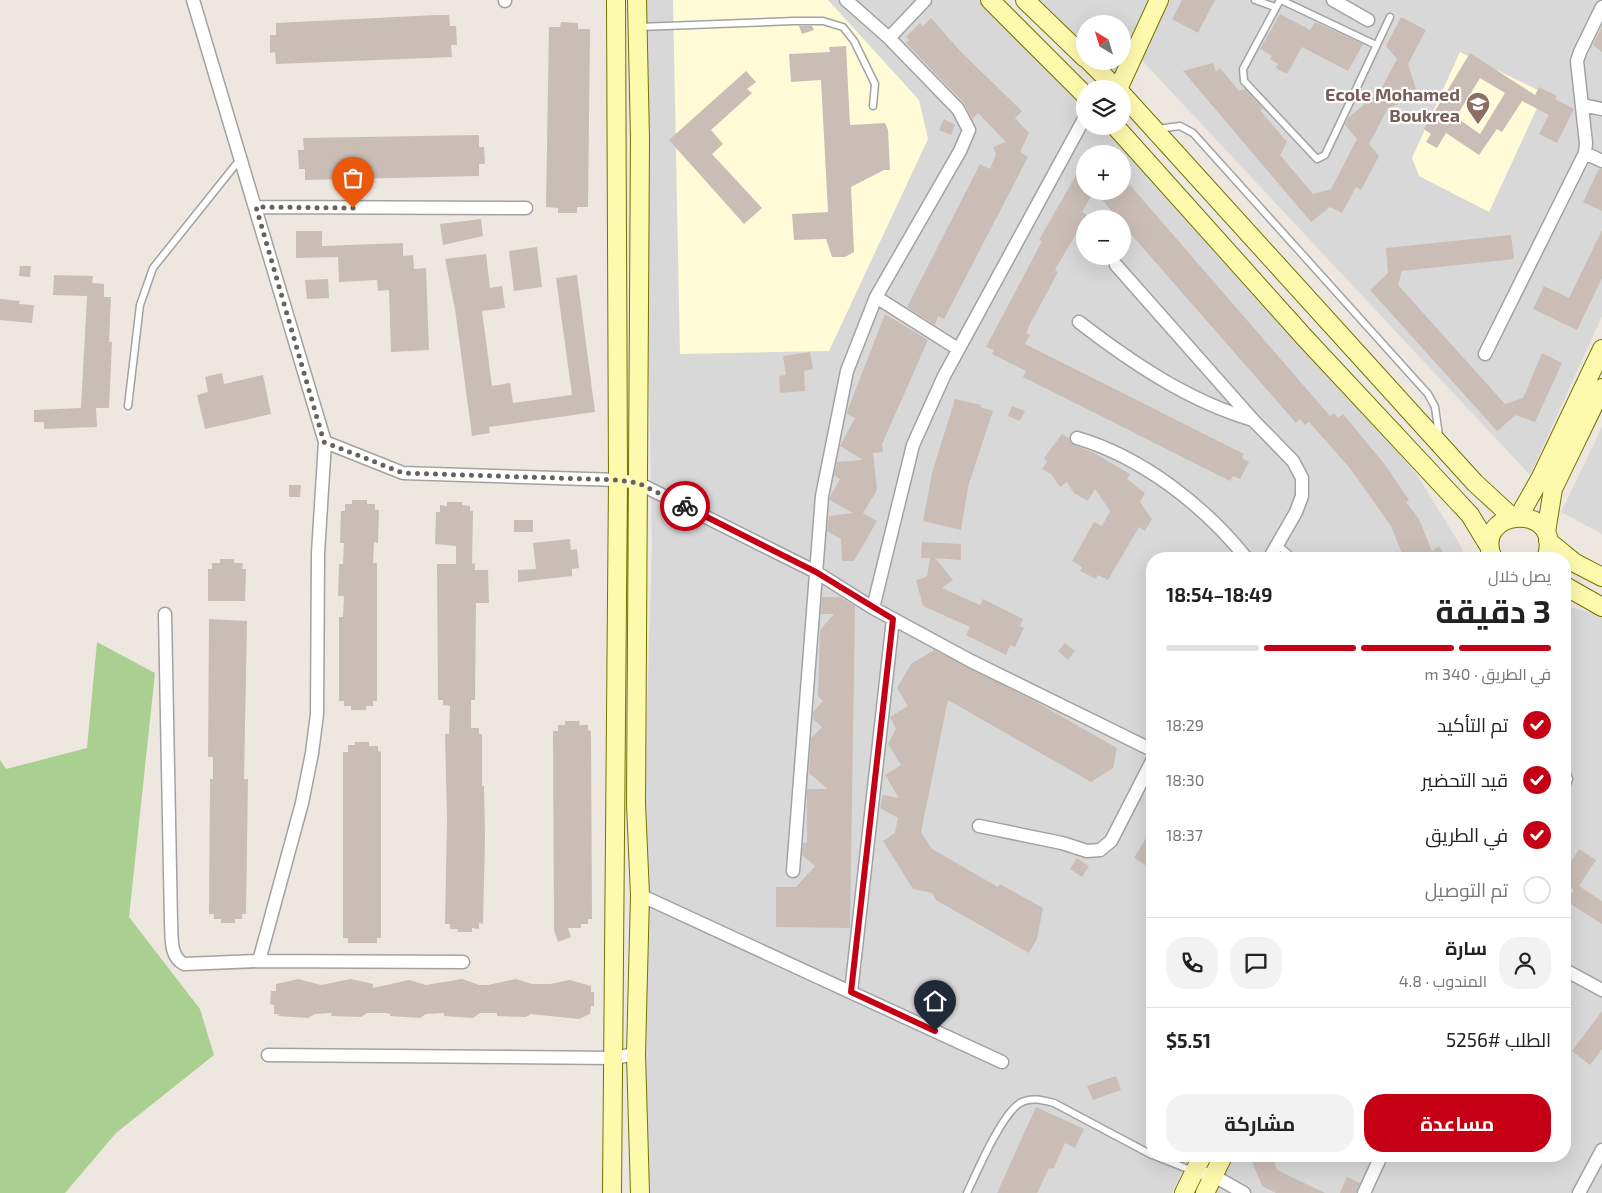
<!DOCTYPE html>
<html lang="ar">
<meta charset="utf-8">
<style>
body{margin:0;font-family:"Exo 2",Cairo,sans-serif;background:#f2f2f2;color:#222;direction:rtl;height:100vh;display:flex;flex-direction:column;font-size:19px;white-space:nowrap}
*{box-sizing:border-box;margin:0}
p{font-size:16px;color:#767676}
.icon{flex:none;width:28px;height:28px;fill:none;stroke:currentColor;stroke-width:2;stroke-linecap:round;stroke-linejoin:round}
.map{position:relative;flex:1;overflow:hidden;direction:ltr}
.panel{position:absolute;left:1146px;top:552px;width:425px;height:610px;display:flex;flex-direction:column;background:#fff;border-radius:20px;box-shadow:0 5px 20px #0002;direction:rtl}
.panel>*{flex:none}
.needle{width:32px;rotate:322deg}
.controls{position:absolute;left:1076px;top:15px;display:grid;gap:10px}
.controls a{display:grid;place-items:center;width:55px;height:55px;border-radius:50%;background:#fff;box-shadow:0 5px 20px #0002;font-size:25px}
.pin{position:absolute;display:grid;place-items:center;width:42px;height:42px;color:#fff;margin:-51px -21px;border-radius:50% 50% 50% 0;rotate:-45deg;box-shadow:0 0 5px #0007}
.pin .icon{rotate:45deg}
.courier{position:absolute;display:grid;place-items:center;width:50px;height:50px;margin:-25px;border:4px solid #c60014;border-radius:50%;background:#fff;color:#222;box-shadow:0 1px 6px #0007}
.overview em{font-style:normal;font-weight:700}
.overview div{display:flex;flex-direction:column-reverse}
.overview{display:flex;align-items:center;justify-content:space-between;height:85px;padding:0 20px}
h1{font-size:32px;font-weight:700;line-height:38px}
.bar{display:grid;grid-template-columns:repeat(4,1fr);gap:8px 5px;align-content:center;height:60px;padding:0 20px}
.bar i{height:6px;border-radius:4px;background:#e0e0e0}
.bar .selected{background:#c60014}
.bar p{grid-column:span 4}
.line{display:flex;align-items:center;gap:12px;padding:0 20px;border-top:1px solid #e0e0e0}
.line div{flex:1}
.round{display:grid;place-items:center;flex:none;width:52px;height:52px;border-radius:20px;background:#f2f2f2}
ol{padding:0 20px;list-style:none}
li{display:flex;align-items:center;gap:15px;height:55px}
li p{margin-inline-start:auto}
li .icon{padding:5px;border-radius:50%;background:#c60014;color:#fff;stroke-width:4}
li:last-child{color:#767676}
li i{width:28px;height:28px;border:2px solid #e0e0e0;border-radius:50%}
.button{display:flex;gap:10px;margin-top:auto;padding:10px 20px}
.button a{flex:1;height:58px;border-radius:20px;background:#c60014;color:#fff;font-size:20px;font-weight:700;line-height:58px;text-align:center}
.button a+a{background:#f2f2f2;color:#222}
.map>svg:first-child{display:block}
.residential{fill:#d9d8d8;fill-rule:evenodd}
.education{fill:#fffbd7}
.forest{fill:#aad091}
.building{fill:#cabdb6;fill-rule:evenodd}
.lines{fill:none;stroke-linecap:round;stroke-linejoin:round}
.lane-casing{stroke:#a2a2a2;stroke-width:9}
.street-casing{stroke:#a2a2a2;stroke-width:15}
.secondary-casing{stroke:#737400;stroke-width:20}
.lane{stroke:#fff;stroke-width:6}
.street{stroke:#fff;stroke-width:12}
.secondary{stroke:#fefaad;stroke-width:18}
.done{stroke:#656260;stroke-width:5;stroke-dasharray:0 9}
.route{stroke:#c60014;stroke-width:6}
.labels{text-anchor:middle;dominant-baseline:central;stroke-width:4.5;stroke-linejoin:round;paint-order:stroke}
.education-label{font-size:18px;font-weight:bold;fill:#785e54;stroke:#fff;text-anchor:end}
</style>
<div class="map">
<svg width="1602" height="1193" viewBox="0 0 1602 1193">
<rect width="100%" height="100%" fill="#eee7df"/>
<path class="residential" d="M642 0H984L1085 101V126H1110L1315 353 1417 475 1461 546 1465 559H1152V1156H1190L1172 1193H633L652 543ZM1085 154H1122V191H1085ZM1085 219H1122V256H1085Z
M1029 0H1602V316L1530 475 1135 53 1118 89 1090 61H1122V24H1085V56Z
M1602 427V534L1561 512Z
M1565 606 1602 615V1193H1208L1226 1156H1565Z"/>
<path class="education" d="M673 0H828L919 100 928 139 829 351 680 354Z
M1460 52 1544 93 1489 212 1419 176 1412 158Z"/>
<path class="forest" d="M97 642 155 673 129 917 200 1009 214 1055 116 1133 65 1193H0V760L6 769 87 748Z"/>
<path class="building" d="M1182 0H1215L1198 33 1172 19Z
M1280 14 1310 30 1315 22 1363 44 1348 71 1302 47 1287 74 1276 68 1278 64 1270 59 1272 56 1260 49Z
M436 15H449L450 26H456L457 45H451L452 57 276 64 275 52 270 53V35H276V23Z
M1401 17 1426 30 1408 64 1416 89 1397 105 1388 108 1369 144 1379 156 1361 190 1356 187 1342 213 1330 207 1311 222 1183 71 1213 63 1216 72 1220 68 1239 91 1245 89 1263 109 1260 110 1287 142 1280 155 1313 194 1331 189 1357 139 1345 125 1348 118 1380 91 1397 59 1386 46Z
M931 18 961 52 1022 111 1015 118 1029 133 1020 152 1028 157 944 319 938 316 935 325 907 307 980 164 990 169 996 154 993 147 1006 142 978 113 972 119 964 103 906 43 909 40 906 37 920 23 923 26Z
M561 22 578 23V29H590L588 207H577V213H558V208L546 207 549 27H560Z
M799 26H812L814 30 802 34Z
M1602 26V52L1593 45Z
M846 46 850 125 885 123 888 130 890 170H884L851 187 854 252 845 257H832L826 239 794 240 792 214 828 212 821 80 791 82 789 54 830 52 829 47Z
M1470 53 1535 95 1539 87 1557 96 1555 99 1574 109 1557 143 1539 134 1549 115 1522 101 1502 132 1497 129 1479 155 1446 133 1437 148 1426 142 1431 134 1424 129ZM1480 78 1505 93 1480 134 1456 117Z
M746 71 756 82 747 89 752 93 711 130 723 144 712 154 762 208 744 224 669 140Z
M944 119 955 125 951 135 939 130Z
M479 135V147H484L485 164H479V176L305 180V169H299L298 150H304L303 138Z
M1085 159V191H1094L1082 212 1087 215 1055 270 1058 272 1029 326 1026 333 1030 335 1025 344 1244 454 1242 458 1249 462 1240 479 1233 476 1230 481 1023 377 1026 371 992 354 994 350 986 347 1042 241 1039 240Z
M1599 169H1602V211L1583 202Z
M1130 185 1330 416 1334 413 1338 418 1343 414 1386 466 1409 500 1406 502 1419 519 1432 551 1439 546 1448 559H1404L1391 526 1349 467 1309 422 1305 425 1300 419 1296 423 1150 256 1122 224V219H1118L1095 191H1123Z
M481 219 483 236 443 245 440 224Z
M1602 230V278L1577 330 1533 309 1544 286 1569 298Z
M296 231H322V246L403 243V256L413 255 414 269 426 268 429 350 391 352 389 290 378 291 377 280 339 282 338 257 296 258Z
M1511 235 1514 259 1402 271 1398 285 1505 404 1523 398 1542 353 1562 363 1535 422 1516 415 1497 431 1370 290 1388 273 1386 248Z
M537 247 542 287 514 291 509 251Z
M486 254 490 288 502 286 505 308 482 311 492 386 510 383 513 403 572 395 556 278 577 275 595 412 489 427 490 433 472 436 455 309 445 259Z
M20 266H31L30 277 19 276Z
M54 275 93 276 92 283 104 284V297H111L109 342H112L109 408H96L97 427 44 429V422H34V410L81 408 87 296 53 295Z
M328 279 329 298 307 299 305 280Z
M0 299 20 301 19 304 34 305 32 323 0 320Z
M885 314 928 340 882 444 883 452 873 453 877 490 863 513 877 521 854 561H842L841 539 827 531 829 516 853 513 830 500V497L840 479 834 475 837 462 863 460 840 446 855 418 847 414 848 409Z
M810 352 813 369 804 371 805 391 780 393 779 376 786 375 783 356Z
M222 373 224 384 263 375 271 414 205 429 197 395 208 392 205 377Z
M955 399 981 405 980 407 993 411 968 487 961 530 923 521 932 473Z
M1012 406 1025 411 1020 421 1008 416Z
M1062 434 1069 438 1074 445 1094 453 1130 474 1127 479 1145 493 1140 502 1152 519 1145 531 1139 527 1108 580 1098 575 1096 579 1080 571 1082 567 1072 561 1094 522 1102 526 1110 511 1095 489 1088 501 1074 493 1067 482 1060 487 1051 474 1042 469 1047 462 1044 458Z
M289 485H301L300 497H289Z
M352 500H367V504H375V510H379L378 543 374 542 373 563H377V701H373V706H366V710H351V706H344V701H339V617H343L344 596H338L339 564H343L344 543H340L341 511H345V504H352Z
M447 502H462V505L470 506V511H473L472 564 475 563V570H488L489 603H476L475 700H471V728H479V734H482V786H484L485 838 483 924 479 923V929L472 928V932H457L458 929H450V924H445L447 819 445 734H449L450 706 443 705V700H438L437 564H456V546L435 544 436 512H440V505L447 506Z
M514 520H533V532H514Z
M570 539 571 550 577 549 579 568 572 569V576L518 582V570L536 569 533 543Z
M922 542 961 544V560L935 558 953 580 942 588 980 605 983 599 1023 619 1020 626 1024 628 1015 647 1010 645 1006 655 966 635 970 627 923 606 916 580 927 577 930 558H921Z
M220 559H234V563H243L242 569H246L245 601H208V569H212V563H220Z
M822 597H840L855 606 850 928 776 927V887H796L815 866 802 855 803 843H807V789H828L809 773 811 738 822 727 813 719V712L823 701 818 696 820 630 834 614H821Z
M209 619 247 621 244 779H248L246 914H242V919H235V923H221V919H214V914H209L210 779H213V757H208Z
M1065 643 1075 651 1068 660 1058 651Z
M934 650 1038 703 1117 748 1113 768 1091 782 948 700 921 832 932 849 998 887 1000 884 1043 908 1037 939 1029 953 936 900 932 893 913 889 883 841 895 833 898 818 880 808 883 795 899 798 885 775 901 765 888 744 896 729 890 717 908 706 897 688 911 664Z
M565 721H580L579 725H588V730L591 731 592 919H588V924H581V928H568L571 937 558 942 554 930 553 731H558V725H565Z
M355 742H369V746H378V751L381 752V938H377V943H348V938H343V752H348V745H355Z
M1152 828V869L1134 858Z
M1579 849 1596 860 1579 886 1602 901V924L1566 901 1574 890 1565 884V871Z
M1077 858 1089 866 1082 877 1070 869Z
M298 979 321 985 351 979 373 984V988L409 980 426 985 462 979 479 985H488L516 979 532 984H550L570 980 591 986V992H594V1006H591L590 1014 579 1019 531 1014 526 1017 497 1016V1013H480L473 1018 444 1016V1013L426 1014 420 1018 390 1016V1014L386 1013H367L361 1017 331 1016 332 1013 315 1014 308 1018 278 1016 279 1014H274V1005L270 1004 271 991H276V984Z
M1602 1011V1049L1590 1065 1572 1051Z
M1116 1076 1121 1090 1093 1100 1087 1086Z
M1036 1107 1084 1129 1075 1148 1065 1143 1053 1169 1049 1168 1037 1193H997Z
M1250 1156H1272L1277 1170 1325 1193H1276L1262 1186Z
M1347 1177 1360 1183 1356 1193H1340Z"/>
<g class="lines">
<defs>
<path id="lane" d="M1255 0 1275 7
M1280 0 1243 69 1244 81 1317 159 1325 155 1390 17
M1281 0 1376 45
M639 27 794 21H823L843 27 854 41 875 84 873 106
M1157 129 1180 126 1193 133 1428 394 1435 407 1439 436
M128 406 140 305 153 268 241 158
M1277 544 1294 559
M1565 768 1569 779 1565 790
M1155 1156 1193 1171
M967 1193C977 1172 1001 1115 1020 1103 1031 1097 1042 1100 1054 1103L1152 1155"/>
<path id="street" d="M193 0 325 442 403 473 618 480 638 483 816 572 873 608 971 661 1152 750
M846 0 889 38 925 0
M1333 0 1368 20
M505 1V0
M889 38 958 109 969 130 960 151 876 297 958 349
M1582 105 1602 109
M1585 153 1602 161
M256 207 526 208
M1116 265 1253 420 1293 461 1302 478V496L1296 512 1269 559
M1079 322C1131 362 1188 401 1253 420
M1485 354 1585 153 1586 143 1577 61 1580 52 1602 7
M1077 438C1142 457 1205 506 1247 559
M873 608 913 445 944 376 1085 117
M165 614 171 922C172 936 169 956 184 964L259 961 463 962
M979 826 1062 843 1087 851 1100 850 1111 841 1152 761
M793 871 822 496 847 371 876 297
M640 895 1002 1062
M259 961 302 803 312 753 317 714 318 553 325 442
M1565 970 1602 990
M851 992 893 619
M268 1055 613 1058 636 1054
M1195 1171 1214 1176 1244 1193
M1364 1193 1381 1156
M1579 1193 1602 1150"/>
<path id="secondary" d="M637 0 640 139 636 804 640 895 636 1054 640 1193
M990 0 1085 95
M1025 0 1085 58
M1089 61 1117 89
M1118 89 1159 0
M1122 94 1475 483 1512 517
M1115 126 1305 338 1458 502 1470 515 1489 546
M1519 516 1540 479 1602 349
M1546 532 1553 489 1602 388
M1548 541 1575 563 1602 577
M1493 559C1470 507 1566 501 1546 559
M1565 586 1602 607
M612 1193 618 480 616 0
M1184 1193 1202 1156
M1205 1193 1223 1156"/>
</defs>
<use href="#lane" class="lane-casing"/>
<use href="#street" class="street-casing"/>
<use href="#secondary" class="secondary-casing"/>
<use href="#lane" class="lane"/>
<use href="#street" class="street"/>
<use href="#secondary" class="secondary"/>
</g>
<g class="lines">
<path class="done" d="M353 208 256 207 324 442 403 473 618 480 638 483 685 506"/>
<path class="route" d="M685 506 816 572 893 619 851 992 935 1031"/>
</g>
<defs>
<symbol id="school-pin" viewBox="-11 -11 22 30"><path d="M0 17L-7.5 6A9.5 9.5 0 1 1 7.5 6Z" fill="#8d6e63" stroke="#fff"/><path d="M0-5L7-2L0 1L-7-2ZM-4 1L0 2.5L4 1V4Q0 6-4 4Z" fill="#fff"/></symbol>
</defs>
<g fill-rule="evenodd">
<use href="#school-pin" x="1464" y="90" width="28" height="38"/>
</g>
<g class="labels">
<g class="education-label">
<text x="1460" y="94">Ecole Mohamed<tspan x="1460" dy="21">Boukrea</tspan></text>
</g>
</g>
</svg>
<div class="controls">
<a><svg class="needle" viewBox="-14 -14 28 28"><path d="M0-13l5 13h-10z" fill="#e53935"/><path d="M0 13l5-13h-10z" fill="#767676"/></svg></a>
<a><svg class="icon" aria-label="layers" viewBox="0 0 24 24"><path d="M12 4l9 5-9 5-9-5zM3 14l9 5 9-5"/></svg></a>
<a>+</a>
<a>−</a>
</div>
<div class="pin" style="left:353px;top:208px;background:#ea580c"><svg class="icon" aria-label="bag" viewBox="0 0 24 24"><path d="M5 8h14l-1 12H6zM9 8a3 3 0 0 1 6 0"/></svg></div>
<div class="pin" style="left:935px;top:1031px;background:#1f2937"><svg class="icon" aria-label="home" viewBox="0 0 24 24"><path d="M3 11l9-7 9 7M6 9v11h12V9"/></svg></div>
<div class="courier" style="left:685px;top:506px"><svg class="icon" aria-label="bike" viewBox="0 0 24 24"><circle cx="6" cy="16" r="4"/><circle cx="18" cy="16" r="4"/><path d="M6 16l4-8h5l3 8M10 8l3 8H6M13 5h3"/></svg></div>
<section class="panel">
<div class="overview"><div><h1>3 دقيقة</h1><p>يصل خلال</p></div><em>18:49–18:54</em></div>
<div class="bar"><i class="selected"></i><i class="selected"></i><i class="selected"></i><i></i><p>في الطريق · 340 m</p></div>
<ol>
<li><svg class="icon" aria-label="check" viewBox="0 0 24 24"><path d="M5 12l5 5 9-10"/></svg>تم التأكيد<p>18:29</p></li>
<li><svg class="icon" aria-label="check" viewBox="0 0 24 24"><path d="M5 12l5 5 9-10"/></svg>قيد التحضير<p>18:30</p></li>
<li><svg class="icon" aria-label="check" viewBox="0 0 24 24"><path d="M5 12l5 5 9-10"/></svg>في الطريق<p>18:37</p></li>
<li><i></i>تم التوصيل</li>
</ol>
<div class="line" style="height:90px"><a class="round"><svg class="icon" aria-label="person" viewBox="0 0 24 24"><circle cx="12" cy="8" r="4"/><path d="M4 21q1-7 8-7t8 7"/></svg></a><div><b>سارة</b><p>المندوب · 4.8</p></div><a class="round"><svg class="icon" aria-label="chat" viewBox="0 0 24 24"><path d="M4 5h16v11H9l-5 4z"/></svg></a><a class="round"><svg class="icon" aria-label="phone" viewBox="0 0 24 24"><path d="M5 4h4l2 5-3 2q2 4 5 5l2-3 5 2v4C11 20 4 13 5 4z"/></svg></a></div>
<div class="line" style="height:65px"><div>الطلب #5256</div><b>$5.51</b></div>
<div class="button"><a>مساعدة</a><a>مشاركة</a></div>
</section>
</div>
